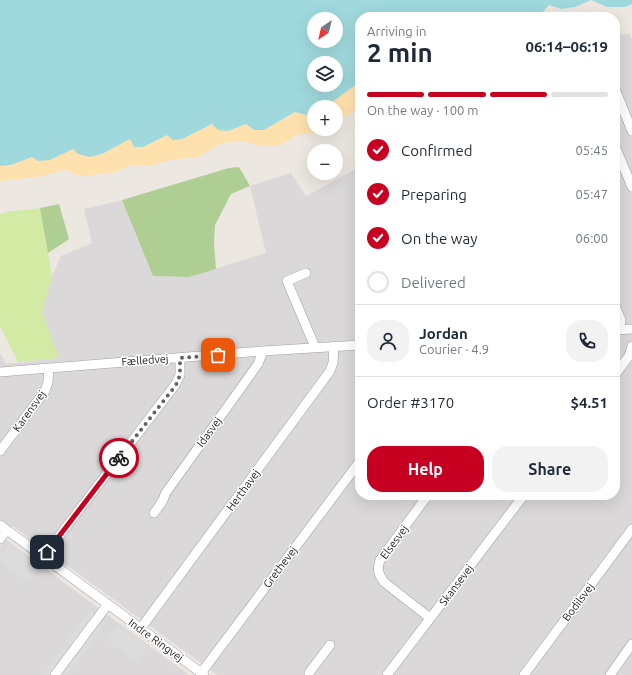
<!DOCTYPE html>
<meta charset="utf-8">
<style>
body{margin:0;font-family:Ubuntu,sans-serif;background:#f2f2f3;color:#1f2937;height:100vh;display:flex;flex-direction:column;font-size:15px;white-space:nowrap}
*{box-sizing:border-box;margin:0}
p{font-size:13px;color:#747a83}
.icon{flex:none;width:22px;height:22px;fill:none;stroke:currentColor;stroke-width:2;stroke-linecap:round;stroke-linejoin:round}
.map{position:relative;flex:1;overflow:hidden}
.drawer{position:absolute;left:355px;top:12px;width:265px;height:488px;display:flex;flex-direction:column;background:#fff;border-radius:16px;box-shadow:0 4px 16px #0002}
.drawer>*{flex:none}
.needle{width:26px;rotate:215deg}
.buttons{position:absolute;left:307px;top:12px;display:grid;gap:8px}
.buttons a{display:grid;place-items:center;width:36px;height:36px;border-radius:50%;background:#fff;box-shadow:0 4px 16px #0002;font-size:20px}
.pin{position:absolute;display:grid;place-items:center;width:34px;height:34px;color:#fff;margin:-17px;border-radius:8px;box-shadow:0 2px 6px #0006}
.courier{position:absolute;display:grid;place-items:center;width:40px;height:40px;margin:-20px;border:3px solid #c70022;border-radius:50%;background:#fff;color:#222;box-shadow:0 1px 5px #0007}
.summary em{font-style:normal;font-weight:700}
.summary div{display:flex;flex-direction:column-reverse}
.summary{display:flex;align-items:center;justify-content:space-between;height:68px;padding:0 12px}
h1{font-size:26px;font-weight:700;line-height:30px}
.bar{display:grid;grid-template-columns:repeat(4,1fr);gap:6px 4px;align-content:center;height:48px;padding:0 12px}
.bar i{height:5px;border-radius:3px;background:#e0e1e3}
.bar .on{background:#c70022}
.bar p{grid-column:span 4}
.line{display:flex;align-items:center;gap:10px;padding:0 12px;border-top:1px solid #e0e1e3}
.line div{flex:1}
.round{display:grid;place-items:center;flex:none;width:42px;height:42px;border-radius:16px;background:#f2f2f3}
ol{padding:0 12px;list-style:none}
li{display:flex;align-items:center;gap:12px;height:44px}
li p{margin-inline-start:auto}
li .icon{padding:4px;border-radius:50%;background:#c70022;color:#fff;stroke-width:4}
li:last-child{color:#747a83}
li i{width:22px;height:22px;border:2px solid #e0e1e3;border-radius:50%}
.button{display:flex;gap:8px;margin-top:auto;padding:8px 12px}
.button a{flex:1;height:46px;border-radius:16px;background:#c70022;color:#fff;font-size:16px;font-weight:700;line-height:46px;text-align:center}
.button a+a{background:#f2f2f3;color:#1f2937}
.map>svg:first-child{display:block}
.residential{fill:#dad8d9}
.grass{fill:#d2eaa4}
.forest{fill:#afce94}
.sand{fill:#ffe1ad}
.parking{fill:#dcdcdc}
.water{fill:#9fd9dd;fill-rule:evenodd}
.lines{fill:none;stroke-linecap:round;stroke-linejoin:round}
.minor-casing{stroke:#a0a0a0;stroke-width:10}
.minor{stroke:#fff;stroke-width:9}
.done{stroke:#656361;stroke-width:4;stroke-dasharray:0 7.2}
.route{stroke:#c70022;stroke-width:5}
.labels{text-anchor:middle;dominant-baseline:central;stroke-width:3;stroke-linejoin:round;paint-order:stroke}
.street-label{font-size:11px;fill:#1c1c1c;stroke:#fff}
</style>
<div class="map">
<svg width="632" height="675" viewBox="0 0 632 675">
<rect width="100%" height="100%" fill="#ede7e1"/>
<path class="residential" d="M630 34 632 39V675H217L13 526 0 542V353L6 364 58 358 42 312 52 276 61 256 92 243 84 209 122 200 153 276 189 277 266 253 250 186 291 173 306 196 360 167V495H615V35Z
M5 539 189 675H0V546Z"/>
<path class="grass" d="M40 208 52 276 42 312 59 358 18 362 0 326V214L7 212Z"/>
<path class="forest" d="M239 167 250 186 231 194 215 225 214 243 216 269 189 277 153 276 122 200 229 168Z
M59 204 69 239 48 253 40 208Z"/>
<path class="sand" d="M358 83 360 84V106L336 124V107H324Z
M296 112 306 115 314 112V129H327L318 133 299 134 280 145 259 146 245 141 221 143 198 157 169 160 151 166 132 165 112 173 80 176 65 170 36 177 0 181V166L11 165 32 157 50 160 73 148 102 154 130 139 143 147 167 135 182 139 212 124 228 131 246 124 254 130H264Z"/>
<path class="parking" d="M9 544 40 567 29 582 0 562V556Z
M90 611 95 615 71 646 66 642Z
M118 624 148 646 137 662 106 640Z
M97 625 102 628 68 675H60Z
M65 645 70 649 51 675H43Z"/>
<path class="water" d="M0 0H632V4L625 7H607L591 0 575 7 561 9 549 5 538 17H498L497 16 496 17H360V84L358 83 328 105 324 107H314V112L306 115 295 112 264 130H254L246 124 228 131 218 130 212 124 182 139 173 140 167 135 143 147H134L130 139 102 154 90 157 78 154 73 149 50 160 38 161 32 157 11 165 0 166ZM314 19H336V41H314ZM314 63H336V85H314Z"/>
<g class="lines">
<defs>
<path id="minor" d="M615 89 632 131
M615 146 632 187
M306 273 287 281 315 347
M615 306 621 320 620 330
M615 330 632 329
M0 372 263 351 360 345
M615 375 629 356 632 346
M0 451 45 391 48 382 49 368
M428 495 380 560C377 570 378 573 384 582L430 618
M154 513C158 507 164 501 165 494L258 364 263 351
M0 525 204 675
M0 539 7 530
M43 557 175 385 180 375V358
M141 628 330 371 333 363 334 346
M201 673 360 461
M55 675 108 604
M309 675V673L330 645
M387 675 524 495
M524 675 632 529
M610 675 632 644"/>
</defs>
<use href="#minor" class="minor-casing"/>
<use href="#minor" class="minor"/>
</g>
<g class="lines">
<path class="done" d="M119 458 176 385 180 375V358L218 355"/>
<path class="route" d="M47 552 119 458"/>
</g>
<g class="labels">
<g class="street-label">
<text transform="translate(145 360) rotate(-4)">Fælledvej</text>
<text transform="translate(29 411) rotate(-54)">Karensvej</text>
<text transform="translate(209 432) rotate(-54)">Idasvej</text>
<text transform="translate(243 490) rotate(-54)">Herthavej</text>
<text transform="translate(394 542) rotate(-54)">Elsesvej</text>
<text transform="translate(280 567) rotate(-53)">Grethevej</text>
<text transform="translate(456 585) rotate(-53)">Skansevej</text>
<text transform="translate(578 602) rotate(-53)">Bodilsvej</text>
<text transform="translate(156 640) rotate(36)">Indre Ringvej</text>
</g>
</g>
</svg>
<div class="buttons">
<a><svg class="needle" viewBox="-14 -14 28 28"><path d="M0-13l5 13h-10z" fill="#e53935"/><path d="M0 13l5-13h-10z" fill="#747a83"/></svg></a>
<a><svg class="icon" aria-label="layers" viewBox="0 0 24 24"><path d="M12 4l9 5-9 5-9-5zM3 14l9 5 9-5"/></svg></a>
<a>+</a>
<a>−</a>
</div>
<div class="pin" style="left:218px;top:355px;background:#ea580c"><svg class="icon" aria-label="bag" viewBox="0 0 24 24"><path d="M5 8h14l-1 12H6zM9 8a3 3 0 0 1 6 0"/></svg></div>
<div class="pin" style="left:47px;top:552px;background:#1f2937"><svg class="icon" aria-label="home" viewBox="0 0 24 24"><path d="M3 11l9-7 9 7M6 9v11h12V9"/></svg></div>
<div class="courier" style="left:119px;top:458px"><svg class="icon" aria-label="bike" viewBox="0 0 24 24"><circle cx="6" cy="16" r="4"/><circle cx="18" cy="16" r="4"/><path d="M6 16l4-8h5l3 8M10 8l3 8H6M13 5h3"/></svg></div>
<section class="drawer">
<div class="summary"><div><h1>2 min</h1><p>Arriving in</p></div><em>06:14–06:19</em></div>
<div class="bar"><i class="on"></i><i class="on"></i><i class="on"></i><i></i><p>On the way · 100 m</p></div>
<ol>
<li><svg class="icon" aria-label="check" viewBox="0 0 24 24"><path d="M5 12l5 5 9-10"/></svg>Confirmed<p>05:45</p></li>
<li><svg class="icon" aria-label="check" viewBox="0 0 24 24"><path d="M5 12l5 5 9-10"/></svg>Preparing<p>05:47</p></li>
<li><svg class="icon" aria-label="check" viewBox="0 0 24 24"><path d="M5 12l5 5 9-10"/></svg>On the way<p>06:00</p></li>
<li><i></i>Delivered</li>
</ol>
<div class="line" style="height:72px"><a class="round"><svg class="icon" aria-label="person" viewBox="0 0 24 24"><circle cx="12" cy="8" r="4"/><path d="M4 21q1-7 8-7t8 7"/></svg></a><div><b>Jordan</b><p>Courier · 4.9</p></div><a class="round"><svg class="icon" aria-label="phone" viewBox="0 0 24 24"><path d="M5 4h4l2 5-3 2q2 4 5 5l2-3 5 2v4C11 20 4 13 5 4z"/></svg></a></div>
<div class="line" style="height:52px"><div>Order #3170</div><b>$4.51</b></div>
<div class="button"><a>Help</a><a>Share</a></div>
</section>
</div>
